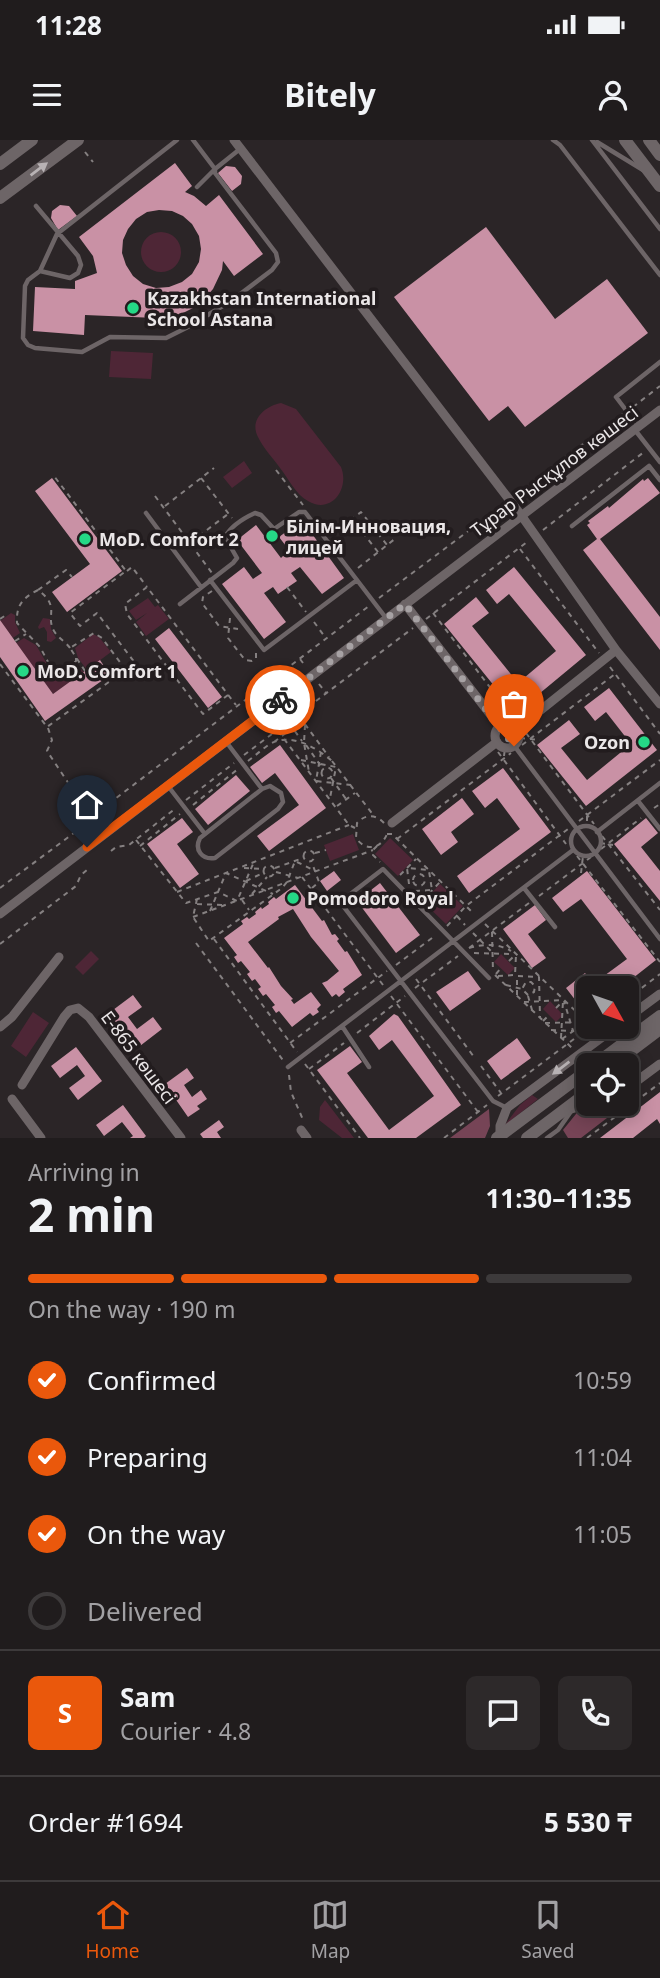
<!DOCTYPE html>
<meta charset="utf-8">
<style>
body{margin:0;font-family:"Noto Sans",sans-serif;background:#2d292a;color:#f1f3f6;height:100vh;display:flex;flex-direction:column;font-size:26px;white-space:nowrap}
*{box-sizing:border-box;margin:0}
p{font-size:23px;color:#a2a1a4}
.icon{flex:none;width:38px;height:38px;fill:none;stroke:currentColor;stroke-width:2;stroke-linecap:round;stroke-linejoin:round}
.map{position:relative;height:998px;overflow:hidden}
.details{display:flex;flex-direction:column;background:#201c1d;flex:1}
.details>*{flex:none}
.needle{width:46px;rotate:130deg}
.tools{position:absolute;left:576px;top:836px;display:grid;gap:14px}
.tools a{display:grid;place-items:center;width:63px;height:63px;border-radius:10px;background:#201c1d;box-shadow:0 4px 18px #0003,0 0 0 2px #3d3a3b;font-size:35px}
.pin{position:absolute;display:grid;place-items:center;width:60px;height:60px;color:#fff;margin:-72px -30px;border-radius:50% 50% 50% 0;rotate:-45deg;box-shadow:0 0 7px #0007}
.pin .icon{rotate:45deg}
.courier{position:absolute;display:grid;place-items:center;width:70px;height:70px;margin:-35px;border:5px solid #ea580c;border-radius:50%;background:#fff;color:#222;box-shadow:0 2px 9px #0007}
.summary em{font-style:normal;font-weight:700}
.summary div{display:flex;flex-direction:column-reverse}
.summary{display:flex;align-items:center;justify-content:space-between;height:119px;padding:0 28px}
h1{font-size:46px;font-weight:700;line-height:52px}
.bar{display:grid;grid-template-columns:repeat(4,1fr);gap:10px 7px;align-content:center;height:84px;padding:0 28px}
.bar i{height:9px;border-radius:5px;background:#3d3a3b}
.bar .active{background:#ea580c}
.bar p{grid-column:span 4}
.line{display:flex;align-items:center;gap:18px;padding:0 28px;border-top:2px solid #3d3a3b}
.line div{flex:1}
.round{display:grid;place-items:center;flex:none;width:74px;height:74px;border-radius:10px;background:#2d292a}
ol{padding:0 28px;list-style:none}
li{display:flex;align-items:center;gap:21px;height:77px}
li p{margin-inline-start:auto}
li .icon{padding:7px;border-radius:50%;background:#ea580c;color:#fff;stroke-width:4}
li:last-child{color:#a2a1a4}
li i{width:38px;height:38px;border:4px solid #3d3a3b;border-radius:50%}
.status{display:flex;justify-content:space-between;align-items:center;height:49px;padding:0 35px;background:#201c1d;direction:ltr}
.status svg{height:19px;fill:currentColor}
header{display:flex;justify-content:space-between;align-items:center;height:91px;padding:0 28px;background:#201c1d;font-size:32px;font-weight:700}
.dock{display:flex;justify-content:space-around;align-items:center;height:98px;border-top:2px solid #3d3a3b;background:#201c1d;font-size:19px;color:#a2a1a4}
.dock a{display:grid;justify-items:center;gap:4px}
.dock .active{color:#ea580c}
.map>svg:first-child{display:block}
.green{fill:#4e2636}
.forest{fill:#764456}
.building{fill:#c991a5;fill-rule:evenodd}
.lines{fill:none;stroke-linecap:round;stroke-linejoin:round}
.path{stroke:#858081;stroke-width:2;stroke-dasharray:5 5;stroke-linecap:butt}
.lane{stroke:#6d6567;stroke-width:4.5}
.street{stroke:#6d6567;stroke-width:9}
.secondary{stroke:#6d6567;stroke-width:12}
.oneway{fill:#b8b2b4}
.done{stroke:#a7a2a4;stroke-width:7;stroke-dasharray:0 12.6}
.route{stroke:#ea580c;stroke-width:9}
.poi-dot{fill:#25d886;stroke:#221c1e;stroke-width:2.5}
.labels{text-anchor:middle;dominant-baseline:central;stroke-width:7;stroke-linejoin:round;paint-order:stroke}
.poi-label{font-size:18px;font-weight:bold;fill:#eae6e7;stroke:#221c1e;text-anchor:start}
.street-label{font-size:18px;fill:#eae6e7;stroke:#221c1e}
</style>
<div class="status"><b>11:28</b><svg viewBox="0 0 49 12"><path d="M0 12V9h3v3zM5 12V6h3v6zM10 12V3h3v9zM15 12V0h3v12zM26 1h20v11H26zM47 4h2v5h-2z"/></svg></div>
<header><svg class="icon" aria-label="menu" viewBox="0 0 24 24"><path d="M4 6h16M4 12h16M4 18h16"/></svg>Bitely<svg class="icon" aria-label="person" viewBox="0 0 24 24"><circle cx="12" cy="8" r="4"/><path d="M4 21q1-7 8-7t8 7"/></svg></header>
<div class="map">
<svg width="660" height="998" viewBox="0 0 660 998">
<rect width="100%" height="100%" fill="#2b2527"/>
<path class="green" d="M141 112a20 20 0 1 1 40 0a20 20 0 1 1-40 0Z
M111 211 153 213 151 239 109 237Z
M281 263 296 269 341 327C350 349 331 375 308 361 296 355 288 338 280 328 273 318 263 308 258 297 249 280 265 266 281 263Z
M244 321 252 333 232 348 223 337Z
M148 458 155 467 158 465 169 479 146 496 136 482 147 473 136 480 129 471Z
M11 473 15 475V482L20 493 13 498 0 481Z
M43 478 50 479 51 489 56 498 51 502 47 501V492L44 487 39 489 38 487Z
M93 494 99 497 111 512 87 530 78 518 75 508Z
M24 498 36 505 50 529 40 536 16 503Z
M75 527H79L84 532 53 554 43 540 53 533 59 536Z
M353 694 359 710 330 721 324 705Z
M390 698 413 720 398 736 375 714Z
M440 744 463 766 446 784 423 762Z
M91 811 99 819 83 835 75 827Z
M501 814 515 828 508 835 494 822Z
M550 861 563 875 556 882 543 869Z
M33 872 49 883 26 917 11 906Z
M532 955 538 959 504 986 520 965Z
M325 960 354 998H342L319 980 320 967Z"/>
<path class="forest" d="M586 967 597 969 607 978 581 998H568L563 990 580 969Z
M489 969 490 986 485 998H450Z"/>
<path class="building" d="M175 23 192 46 185 52 194 56 206 66 219 55 263 114 234 136 223 121 222 130 213 149 199 165 179 175 156 178 85 175 84 195 33 191 35 147 75 149V141L97 133 93 116 79 97ZM159 70 172 71 183 76 192 84 199 96 201 109 199 122 192 134 182 142 169 147 156 148 143 144 133 136 126 125 122 113 123 100 128 89 136 79 147 72Z
M226 26 235 27 242 36 241 44 232 51 218 33Z
M60 65 69 66 77 76 58 90 51 78 52 71Z
M486 87 555 179 607 139 648 193 525 287 508 266 489 281 394 157Z
M52 338 122 431 67 472 52 452 90 424 35 351Z
M648 338 660 353 600 399 660 477V510L583 410 597 399 587 385 590 383 588 381 608 366 609 368 643 339 644 341Z
M302 380 344 438 322 454 300 427 291 433 297 441 278 454 273 447 264 453 286 482 264 499 222 444 244 427 253 439 262 433 237 400 256 385 281 418 289 410 279 397Z
M514 427 586 515 516 573 444 484 476 457 489 473 472 486 518 543 556 511 509 454 497 464 486 450Z
M0 480 53 554 100 520 110 535 45 581 0 517Z
M169 488 222 557 208 568 155 499Z
M609 548 657 610 586 666 537 605 569 580 580 594 561 608 587 640 631 604 606 572 595 581 584 567Z
M280 605 326 668 269 711 257 696 299 665 275 633 262 643 250 627Z
M503 628 551 692 469 753 457 736 520 689 497 658 485 668 472 651Z
M236 635 250 651 208 685 195 669Z
M462 658 474 674 451 692 458 702 441 715 422 689Z
M182 678 193 692 177 704 199 734 180 748 147 704Z
M646 678 658 693 641 707 660 731V761L614 704Z
M334 731 341 740 327 751 320 741Z
M587 731 656 820 619 849H588V873L586 874 566 848 585 833 593 844 627 819 581 759 563 772 552 758Z
M380 743 420 795 396 813 357 761Z
M295 745 322 781 324 780 332 795 335 794 339 799 337 801 345 812 347 811 362 835 343 849 345 852 339 857 336 854 332 857 322 843 327 841 339 831 311 797 293 769 278 777 279 779 248 802 268 828 269 827 281 846 293 859 291 860 294 864 311 852 321 865 317 869 319 872 313 876 310 873 292 887 279 871 276 873 272 867 275 865 266 854 263 856 258 849 261 847 255 839 252 841 247 834 250 832 241 821 238 823 234 817 237 815 224 798 243 784 241 781 247 777 249 779 256 774 255 772 261 767 262 769 269 764 268 762 274 757 276 759Z
M535 765 546 780 528 794 546 818 532 828 503 789Z
M468 831 481 849 450 871 436 852Z
M133 855 142 867 128 877 137 889 153 877 162 889 136 909 109 873Z
M394 874 398 876 461 965 416 998H368L317 930 350 906 362 922 347 933 389 990 434 956 392 900 379 910 369 896Z
M517 898 531 918 501 940 487 921Z
M76 907 102 941 78 960 69 948 85 936 77 925 60 938 51 926Z
M187 928 194 938 184 945 192 957 201 950 207 959 197 966 200 969 188 977 165 944Z
M660 952V984L657 979 633 998H600Z
M123 965 146 996 144 998H130L133 996 122 982 104 996 96 985Z
M219 980 224 987 217 992 221 998H203L200 994Z"/>
<g class="lines">
<path class="path" d="M85 12 93 22
M633 267 660 246
M276 330 303 365
M201 338 232 378
M515 355 623 274
M155 356 212 433
M165 366 214 328
M543 390 644 312
M191 402 228 374
M520 409 599 513
M378 412 352 379 361 372 387 405
M358 428 396 398
M127 431 132 427 147 447
M287 447 306 472
M38 450C22 458 16 466 17 483L40 507 53 531
M212 451 203 457 202 463 219 486 238 489
M379 458 503 365
M433 473 515 580
M230 478 228 498 245 520 252 521 256 518V512
M0 479 6 475
M426 479 527 402
M314 482 325 497
M15 501 26 494
M70 508C66 502 58 498 54 491 45 475 61 467 38 450L66 430 72 437
M300 519 306 527
M0 524 47 587 135 523 97 473 80 486 70 473 126 431 54 336
M610 527 660 594
M85 531 70 508 94 493 102 498 125 529
M42 539 53 531 61 534 76 521V518
M319 544 326 553
M228 555 203 574 127 474 125 464 147 447 229 556 236 565
M299 576 329 617
M289 583 302 601
M305 585 304 603 309 632
M48 588 52 600 47 611 69 644 89 680
M278 591 349 685 355 688
M526 593 594 684
M520 598 540 600
M274 602 300 582
M306 605 323 629
M522 605 615 534
M321 612 316 641 351 645
M498 612 566 704
M244 615 413 488
M504 616 505 608
M301 620 336 627 330 658
M248 621C255 616 262 609 270 604 291 592 317 608 332 621
M332 621 374 676
M321.5 633a5.5 5.5 0 1 1 11 0a5.5 5.5 0 1 1-11 0Z
M331 638 346 659
M186 660 234 623
M193 665 238 629
M337 666 355 653
M654 668 660 664
M587 676V686
M579 681 660 620
M384 683C376 674 365 674 357 683L356 698C366 712 381 709 387 694
M387 694H392L473 773
M602 696 660 770
M397 699 511 613
M136 700 186 763 218 752 237 761 253 724
M600 703 613 705
M140 706 180 674
M377 706 373 710V715L380 722
M601 709 641 678
M303.5 716a5.5 5.5 0 1 1 11 0a5.5 5.5 0 1 1-11 0Z
M111 711 116 707 129 705 176 668
M315 713 326 710
M577 716 660 822
M263.5 731a5.5 5.5 0 1 1 11 0a5.5 5.5 0 1 1-11 0Z
M244 728 263 729
M275 728 303 718
M276 732 298 738
M581 733 583 716
M413 740a6 6 0 1 1 12 0a6 6 0 1 1-12 0Z
M400 735 416 719
M302 737 383 845
M246 741 263 733
M409 744 407 728 428 730
M0 748 90 681H97L107 665 369 466
M312 748 319 742 312 723
M415 751 432 750 429 731
M177 752 349 685
M252 754 267 737
M539 756 591 717
M197 759 193 777 209 801 282 748 287 742 295 721 315 731
M242 760 249 770
M422 761 440 742
M197 764 223 765
M210 771 226 733 273 754
M457 776 465 785
M193 777 373 710
M485 784 588 883
M447 786 466 766 568 689
M492 792 493 832
M473 793 494 814
M214 799 297 912
M196 803 285 923
M0 804 76 746 81 735 87 730
M469 808 529 763
M469 808C484 804 497 803 511 811
M474 813 513 814
M509 821 515 815
M396 825 436 795
M496 834 501 828
M495 835 572 908
M498 836 515 835 516 815
M416 839 474 917
M506 845 522 849 528 855 534 852 535 846 531 842H526L522 849
M415 848 458 816
M517 855V836L539 837 540 877
M391 856 478 972
M528 856 532 870
M626 860 660 834
M524 862 563 860
M556 868 563 861
M543 881 549 875
M545 883 585 882
M551 890 573 891 564 861
M357 893 405 856
M561 898 563 861
M562 899 586 882
M290 903 387 831
M305 924 360 998
M481 926 501 953
M309 929 344 903
M289 935 291 952 304 982
M498 956 590 887
M444 998 487 965
M587 998 660 943"/>
<path class="lane" d="M177 0 57 94 40 131 28 140 25 146 23 198 28 205 35 208 82 212 110 197 166 198 186 188 231 161 272 130 278 122 276 113 215 33V29L193 0
M553 0 560 5 660 135
M592 0 660 89
M597 2 643 30
M197 47 215 29 240 9
M36 66 78 116 81 125 78 133 70 138 40 131
M638 286 616 257 660 222
M635 290 660 322
M146 373 201 447
M572 386 649 326 660 340
M210 440 264 510 357 440
M180 464 233 423 237 418 225 397C231 386 244 378 255 373L261 375 274 389 299 372H305L386 478
M500 587 660 799
M227 603 262 649
M168 646 205 694
M270 646 281 653 283 662 278 669 215 718C202 720 194 710 200 698L262 649Z
M638 661 660 689
M571 701a15 15 0 1 1 30 0a15 15 0 1 1-30 0Z
M597 692 660 643
M524 748 555 787
M489 838 383 729 340 762 493 961 507 968
M342 886 369 927
M288 927 573 710
M547 998 558 990 572 970"/>
<path class="street" d="M234 0 521 375 616 510 660 564
M405 464 500 587
M495 596a12 12 0 1 1 24 0a12 12 0 1 1-24 0Z
M517 589 616 510
M392 683 497 602
M0 774 660 270
M626 879 660 854
M0 887 12 877 59 817
M22 945 64 877 70 870 78 868 89 877 181 998
M626 949 660 924
M12 959 41 998
M568 970 588 964
M301 990 307 998
M500 996V986L507 968 616 887"/>
<path class="secondary" d="M625 0 660 46
M649 0 660 15
M0 24 32 0
M0 58 78 0
M593 926 660 876
M611 926 660 889
M497 998 588 930
M527 998 588 952"/>
</g>
<defs><path id="oneway-solid" d="M-6-.8H1V-3.2L6.5 0L1 3.2V.8H-6Z" transform="scale(1.75)"/></defs>
<g class="oneway">
<use href="#oneway-solid" transform="translate(39 29) rotate(-37)"/>
<use href="#oneway-solid" transform="translate(561 928) rotate(143)"/>
</g>
<g class="lines">
<path class="done" d="M280 560 405 464 514 606"/>
<path class="route" d="M87 707 280 560"/>
</g>
<g class="poi-dot">
<circle cx="133" cy="168" r="7"/>
<circle cx="272" cy="396" r="7"/>
<circle cx="85" cy="399" r="7"/>
<circle cx="23" cy="531" r="7"/>
<circle cx="644" cy="602" r="7"/>
<circle cx="293" cy="758" r="7"/>
</g>
<g class="labels">
<g class="poi-label">
<text x="147" y="158">Kazakhstan International<tspan x="147" dy="21">School Astana</tspan></text>
<text x="286" y="386">Білім-Инновация,<tspan x="286" dy="21">лицей</tspan></text>
<text x="99" y="399">МoD. Comfort 2</text>
<text x="37" y="531">МoD. Comfort 1</text>
<text x="630" y="602" text-anchor="end">Ozon</text>
<text x="307" y="758">Pomodoro Royal</text>
</g>
<g class="street-label">
<text transform="translate(554 331) rotate(-37)">Тұрар Рысқұлов көшесі</text>
<text transform="translate(139 917) rotate(53)">Е-865 көшесі</text>
</g>
</g>
</svg>
<div class="tools">
<a><svg class="needle" viewBox="-14 -14 28 28"><path d="M0-13l5 13h-10z" fill="#e53935"/><path d="M0 13l5-13h-10z" fill="#a2a1a4"/></svg></a>
<a><svg class="icon" aria-label="locate" viewBox="0 0 24 24"><circle cx="12" cy="12" r="6"/><path d="M12 2v4M12 18v4M2 12h4M18 12h4"/></svg></a>
</div>
<div class="pin" style="left:514px;top:606px;background:#ea580c"><svg class="icon" aria-label="bag" viewBox="0 0 24 24"><path d="M5 8h14l-1 12H6zM9 8a3 3 0 0 1 6 0"/></svg></div>
<div class="pin" style="left:87px;top:707px;background:#1f2937"><svg class="icon" aria-label="home" viewBox="0 0 24 24"><path d="M3 11l9-7 9 7M6 9v11h12V9"/></svg></div>
<div class="courier" style="left:280px;top:560px"><svg class="icon" aria-label="bike" viewBox="0 0 24 24"><circle cx="6" cy="16" r="4"/><circle cx="18" cy="16" r="4"/><path d="M6 16l4-8h5l3 8M10 8l3 8H6M13 5h3"/></svg></div>
</div>
<section class="details">
<div class="summary"><div><h1>2 min</h1><p>Arriving in</p></div><em>11:30–11:35</em></div>
<div class="bar"><i class="active"></i><i class="active"></i><i class="active"></i><i></i><p>On the way · 190 m</p></div>
<ol>
<li><svg class="icon" aria-label="check" viewBox="0 0 24 24"><path d="M5 12l5 5 9-10"/></svg>Confirmed<p>10:59</p></li>
<li><svg class="icon" aria-label="check" viewBox="0 0 24 24"><path d="M5 12l5 5 9-10"/></svg>Preparing<p>11:04</p></li>
<li><svg class="icon" aria-label="check" viewBox="0 0 24 24"><path d="M5 12l5 5 9-10"/></svg>On the way<p>11:05</p></li>
<li><i></i>Delivered</li>
</ol>
<div class="line" style="height:126px"><b class="round" style="background:#ea580c;color:#fff">S</b><div><b>Sam</b><p>Courier · 4.8</p></div><a class="round"><svg class="icon" aria-label="chat" viewBox="0 0 24 24"><path d="M4 5h16v11H9l-5 4z"/></svg></a><a class="round"><svg class="icon" aria-label="phone" viewBox="0 0 24 24"><path d="M5 4h4l2 5-3 2q2 4 5 5l2-3 5 2v4C11 20 4 13 5 4z"/></svg></a></div>
<div class="line" style="height:91px"><div>Order #1694</div><b>5 530 ₸</b></div>
</section>
<nav class="dock">
<a class="active"><svg class="icon" aria-label="home" viewBox="0 0 24 24"><path d="M3 11l9-7 9 7M6 9v11h12V9"/></svg>Home</a>
<a><svg class="icon" aria-label="map" viewBox="0 0 24 24"><path d="M3 6l6-2 6 2 6-2v14l-6 2-6-2-6 2zM9 4v14M15 6v14"/></svg>Map</a>
<a><svg class="icon" aria-label="saved" viewBox="0 0 24 24"><path d="M7 4h10v16l-5-4-5 4z"/></svg>Saved</a>
</nav>
